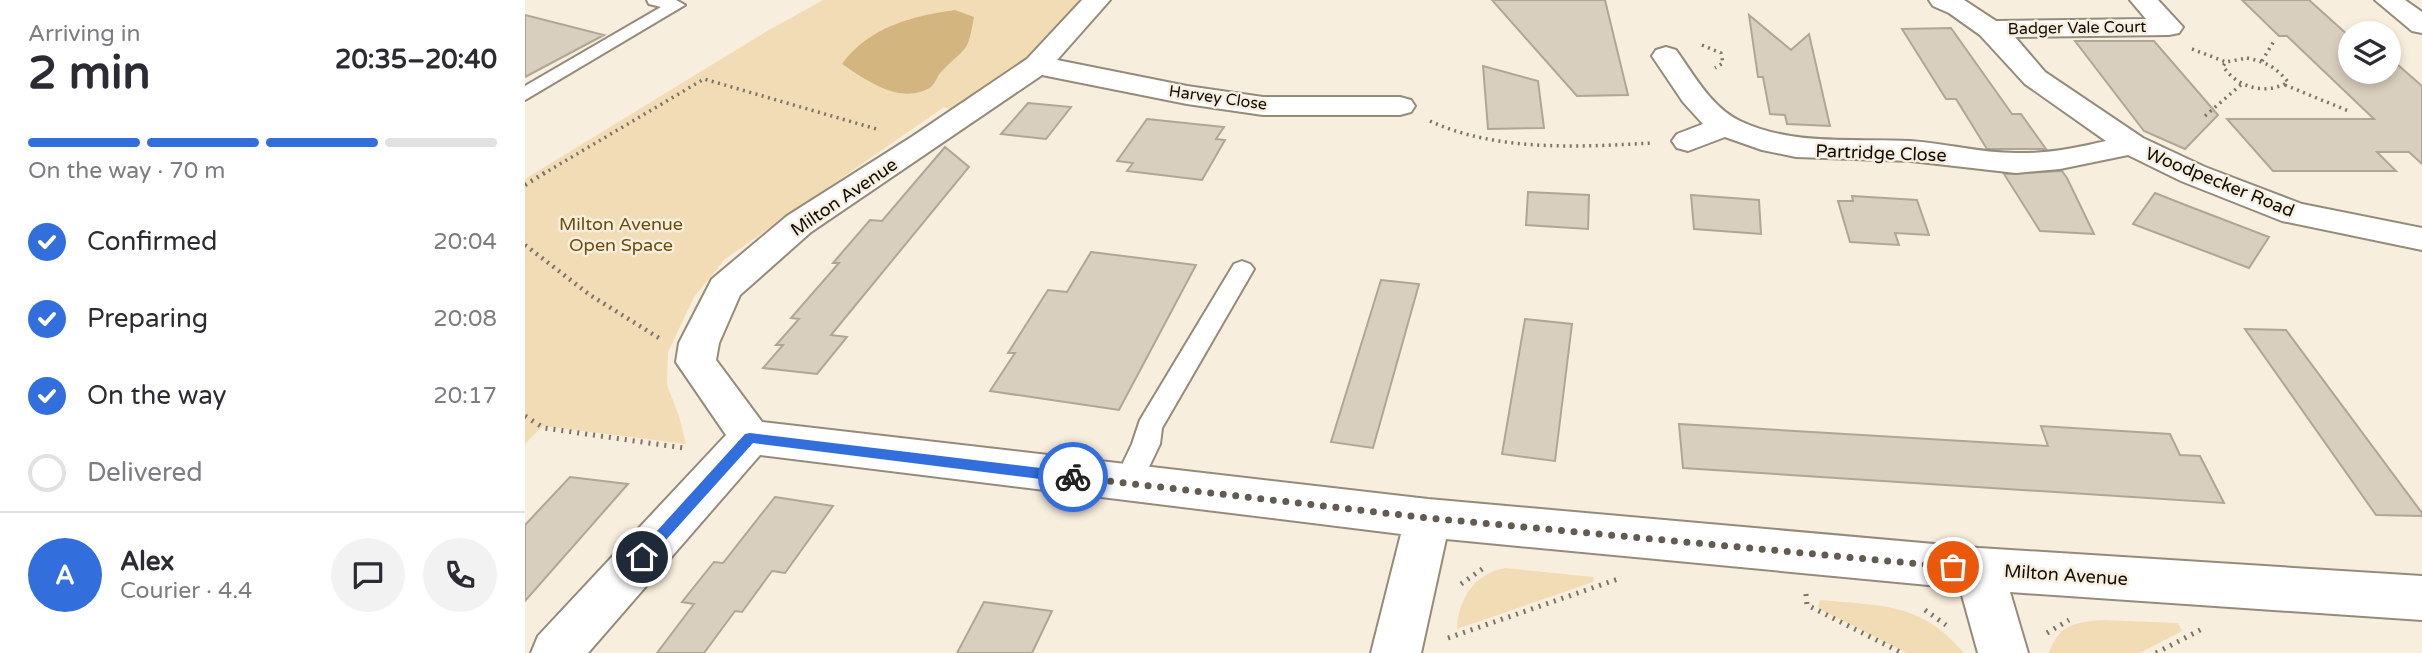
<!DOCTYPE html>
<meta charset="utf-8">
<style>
body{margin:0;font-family:"Varela Round",sans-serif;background:#f2f2f3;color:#2b2b33;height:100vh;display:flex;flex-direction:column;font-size:26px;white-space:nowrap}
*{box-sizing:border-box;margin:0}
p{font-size:23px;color:#7c7c81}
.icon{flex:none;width:38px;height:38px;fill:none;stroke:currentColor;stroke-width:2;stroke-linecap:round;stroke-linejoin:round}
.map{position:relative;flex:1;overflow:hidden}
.details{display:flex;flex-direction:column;background:#fff;width:525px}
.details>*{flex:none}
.tools{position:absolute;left:1813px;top:21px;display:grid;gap:14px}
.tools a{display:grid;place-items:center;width:63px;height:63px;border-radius:50%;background:#fff;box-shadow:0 4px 10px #0003;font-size:35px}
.pin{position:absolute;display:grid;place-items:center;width:60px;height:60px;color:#fff;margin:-30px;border:4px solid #fff;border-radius:50%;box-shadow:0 2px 7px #0007}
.courier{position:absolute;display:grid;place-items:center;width:70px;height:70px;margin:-35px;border:5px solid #326edc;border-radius:50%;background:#fff;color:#222;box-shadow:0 2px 9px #0007}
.overview em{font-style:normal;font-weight:700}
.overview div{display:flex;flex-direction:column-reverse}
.overview{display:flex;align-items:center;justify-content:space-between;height:119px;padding:0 28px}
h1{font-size:46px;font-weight:700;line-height:52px}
.bar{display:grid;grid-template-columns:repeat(4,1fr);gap:10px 7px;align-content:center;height:84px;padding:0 28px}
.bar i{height:9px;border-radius:5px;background:#e1e1e2}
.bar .active{background:#326edc}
.bar p{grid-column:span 4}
.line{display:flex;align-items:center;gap:18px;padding:0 28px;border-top:2px solid #e1e1e2}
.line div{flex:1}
.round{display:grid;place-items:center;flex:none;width:74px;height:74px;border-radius:37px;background:#f2f2f3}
ol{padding:0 28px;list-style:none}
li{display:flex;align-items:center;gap:21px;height:77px}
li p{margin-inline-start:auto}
li .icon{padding:7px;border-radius:50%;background:#326edc;color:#fff;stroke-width:4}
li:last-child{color:#7c7c81}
li i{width:38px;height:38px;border:4px solid #e1e1e2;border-radius:50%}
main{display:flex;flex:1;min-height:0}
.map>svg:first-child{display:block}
.green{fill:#f2dcb5}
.water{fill:#d3b580}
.building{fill:#d9cfbe;stroke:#afa695;stroke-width:2}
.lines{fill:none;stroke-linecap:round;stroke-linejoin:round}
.lane-casing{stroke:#948b7b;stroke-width:4}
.street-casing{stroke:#948b7b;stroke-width:4}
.path-far2{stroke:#7a7469;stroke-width:3.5;stroke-dasharray:2 4.5;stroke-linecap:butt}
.path-far1{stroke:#7a7469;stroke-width:4.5;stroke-dasharray:2 5;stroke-linecap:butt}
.path{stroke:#7a7469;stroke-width:5;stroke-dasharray:2 6;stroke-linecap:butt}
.lane{fill:#fff;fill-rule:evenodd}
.street{fill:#fff;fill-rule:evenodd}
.route{fill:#326edc}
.done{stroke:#615b51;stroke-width:7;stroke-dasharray:0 12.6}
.labels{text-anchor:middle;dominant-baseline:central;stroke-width:5;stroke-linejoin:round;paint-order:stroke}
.far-street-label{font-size:16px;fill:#0f0c06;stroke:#f8eedd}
.street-label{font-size:18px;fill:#0f0c06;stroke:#f8eedd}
.park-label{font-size:18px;fill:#6b4d0b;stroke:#f8eedd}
</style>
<main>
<section class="details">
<div class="overview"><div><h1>2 min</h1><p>Arriving in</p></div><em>20:35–20:40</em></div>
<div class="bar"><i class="active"></i><i class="active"></i><i class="active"></i><i></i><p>On the way · 70 m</p></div>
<ol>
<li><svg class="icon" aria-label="check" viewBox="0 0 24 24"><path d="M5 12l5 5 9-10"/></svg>Confirmed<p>20:04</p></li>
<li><svg class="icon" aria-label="check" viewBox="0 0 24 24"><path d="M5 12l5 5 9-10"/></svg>Preparing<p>20:08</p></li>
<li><svg class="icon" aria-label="check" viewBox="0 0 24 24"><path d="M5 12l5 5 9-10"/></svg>On the way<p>20:17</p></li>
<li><i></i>Delivered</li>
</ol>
<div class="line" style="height:126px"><b class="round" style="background:#326edc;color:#fff">A</b><div><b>Alex</b><p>Courier · 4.4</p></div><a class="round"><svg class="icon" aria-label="chat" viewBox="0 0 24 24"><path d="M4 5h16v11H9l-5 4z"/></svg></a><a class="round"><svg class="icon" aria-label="phone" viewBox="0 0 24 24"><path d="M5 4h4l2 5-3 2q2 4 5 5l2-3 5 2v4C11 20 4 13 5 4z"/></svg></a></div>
</section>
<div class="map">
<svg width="1897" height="653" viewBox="0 0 1897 653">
<rect width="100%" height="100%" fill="#f8eedd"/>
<path class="green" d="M298 0H555L501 58 427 110 419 107 200 259 169 297 143 352 142 385 154 416 161 444 18 426 0 444V179L244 30Z
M980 568 1069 577 1068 582 932 629C933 599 950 573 980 568Z
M1295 600C1357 606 1396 602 1439 653H1382L1296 610 1293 607Z
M1575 620 1653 623 1657 631 1615 653H1524C1534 625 1548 623 1575 620Z"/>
<path class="water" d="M430 10 449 17C442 54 444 44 418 70 412 75 411 83 406 87 376 106 341 80 317 64 344 27 387 16 430 10Z"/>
<path class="building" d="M967 0H1080L1103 95 1052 96Z
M1717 0H1784L1825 37V72H1864V57L1897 86V164L1884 152H1852L1871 171H1748L1702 119H1849L1762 36H1754Z
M0 15 79 35 0 77Z
M1224 15 1266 50 1284 34 1305 126 1262 124 1260 115 1245 114 1238 77H1233Z
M1426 28 1487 114H1496L1521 149H1462L1431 99H1421L1377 29Z
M1550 41H1629L1693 115 1660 149 1619 131Z
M958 66 1013 81 1019 128 963 129Z
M503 103 546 107 521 139 476 134Z
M622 119 699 127 691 139 700 140 677 180 602 171 608 163 592 161Z
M420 147 444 167 306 335 322 337 292 374 238 368 258 345H251L274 319 266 318 314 263H308L345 220 357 221Z
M1537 171 1542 178 1569 234 1515 231 1479 174Z
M1003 192 1064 195 1063 229 1001 225Z
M1630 193 1663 206 1744 237 1724 268 1608 224Z
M1166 195 1234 200 1236 234 1169 229Z
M1327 196 1392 200 1404 235 1370 233 1374 245 1325 242 1313 201H1328Z
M566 252 671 265 594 410 465 391 490 353H483L523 290 542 292Z
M856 280 894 284 848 448 806 442Z
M1000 319 1047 324 1030 461 977 454Z
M1720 329 1761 330 1897 513V516L1851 515Z
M1154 424 1523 446 1516 426 1645 434 1655 455 1675 456 1699 503 1158 468Z
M45 477 103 484 0 601V525Z
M250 497 308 506 260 573 247 571 217 612 210 611 179 653H132L169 604 157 602 189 562 198 563Z
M459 602 527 611 507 653H432Z"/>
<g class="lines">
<defs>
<path id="lane" d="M122 0H151L160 5 0 100V86L136 7 124 4Z
M717 261 725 264 729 269 637 428 635 444 612 492 602 495 592 492 588 484 607 444 615 420 709 264Z"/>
<path id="street" d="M557 0H585L532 60 662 86 738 97H875L886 100 890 106 886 112 875 115H738L662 104 517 75 286 232 215 295 194 343 191 360 237 422 903 499 1454 548 1897 576V620L1485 592 1503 653H1453L1435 588 921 539 896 653H846L876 534 235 455 63 653H6L13 636 201 435 151 362 154 343 187 279 262 216 388 136 502 59Z
M1404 0H1439L1471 21 1621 19 1605 0H1633L1658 27 1654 33 1644 35 1490 37 1520 72 1618 138 1680 167 1777 204 1897 228V250L1757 221 1656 181 1603 155 1535 169 1491 173 1386 161 1271 157 1237 150 1200 137 1163 151 1152 148 1147 141 1152 134 1178 124 1158 102 1127 56 1131 50 1141 47 1151 50C1169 75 1186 107 1215 121 1268 146 1327 138 1384 141 1420 143 1455 153 1491 153 1521 154 1551 148 1581 141L1500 84 1455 35 1424 13 1408 6Z
M1850 0H1880L1897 12V33L1887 31Z"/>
</defs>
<use href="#lane" class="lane-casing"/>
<use href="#street" class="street-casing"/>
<path class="path-far2" d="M1177 45 1196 53 1198 63 1190 68
M1667 49 1701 62
M1722 58C1741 62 1751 67 1763 82 1741 96 1711 87 1698 66L1701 62Z
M1737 61 1749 41
M1760 85 1826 112
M1680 116 1718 83
M905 121C972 152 1055 147 1127 143
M18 174 179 79 355 130"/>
<path class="path-far1" d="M0 185 21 172
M0 245 65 295 134 338"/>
<path class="path" d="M0 416 19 428 159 448
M936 584 960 567
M1281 594 1282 605 1377 653
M1400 610 1421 625
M1522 633 1544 620
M923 638 1093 579
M1631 653 1677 629"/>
<use href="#lane" class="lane"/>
<use href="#street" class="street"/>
</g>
<path class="route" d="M225 433 548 472 554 477 548 483 228 443 122 561H112V553L220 434Z"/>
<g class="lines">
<path class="done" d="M548 477 903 518 1428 567"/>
</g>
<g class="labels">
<g class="far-street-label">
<text transform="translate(1552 28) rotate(-1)">Badger Vale Court</text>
<text transform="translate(693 98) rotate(8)">Harvey Close</text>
</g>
<g class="street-label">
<text transform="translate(1356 153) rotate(2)">Partridge Close</text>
<text transform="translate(1695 182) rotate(22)">Woodpecker Road</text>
<text transform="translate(319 197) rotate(-34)">Milton Avenue</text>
<text transform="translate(1541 575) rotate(4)">Milton Avenue</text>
</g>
<g class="park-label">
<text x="96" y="224">Milton Avenue<tspan x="96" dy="21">Open Space</tspan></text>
</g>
</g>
</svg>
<div class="tools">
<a><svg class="icon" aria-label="layers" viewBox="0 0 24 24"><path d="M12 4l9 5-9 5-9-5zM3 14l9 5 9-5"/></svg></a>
</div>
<div class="pin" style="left:1428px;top:567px;background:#ea580c"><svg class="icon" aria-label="bag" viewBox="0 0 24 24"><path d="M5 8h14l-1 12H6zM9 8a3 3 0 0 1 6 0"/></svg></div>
<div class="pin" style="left:117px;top:557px;background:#1f2937"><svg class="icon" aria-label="home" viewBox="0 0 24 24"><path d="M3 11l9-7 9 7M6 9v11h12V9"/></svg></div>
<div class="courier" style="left:548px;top:477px"><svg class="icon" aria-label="bike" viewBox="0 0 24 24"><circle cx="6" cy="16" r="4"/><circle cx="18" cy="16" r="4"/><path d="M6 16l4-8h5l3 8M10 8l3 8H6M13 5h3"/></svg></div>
</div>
</main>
